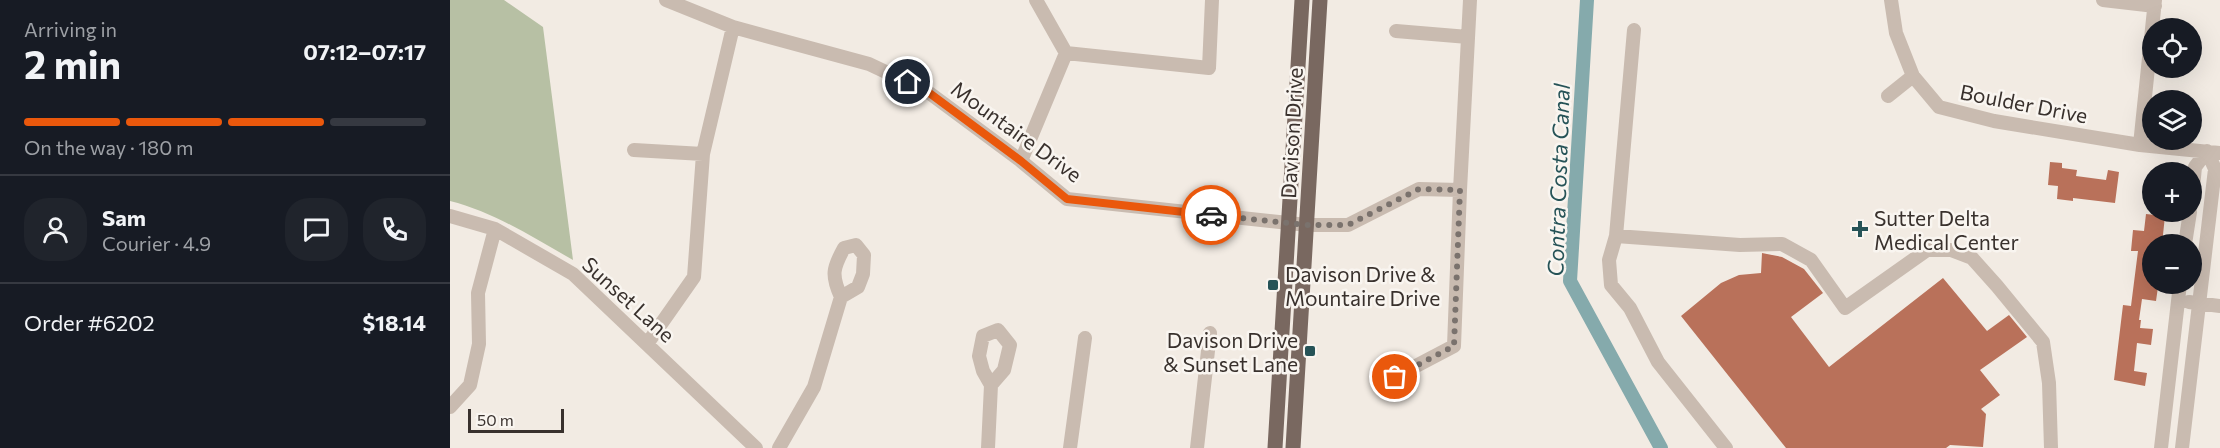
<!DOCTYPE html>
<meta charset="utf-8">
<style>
body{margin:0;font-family:Commissioner,sans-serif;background:#20242c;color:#f1f3f6;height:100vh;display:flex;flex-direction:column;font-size:22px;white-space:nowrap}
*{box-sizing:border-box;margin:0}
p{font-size:20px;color:#9ea1a6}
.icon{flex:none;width:33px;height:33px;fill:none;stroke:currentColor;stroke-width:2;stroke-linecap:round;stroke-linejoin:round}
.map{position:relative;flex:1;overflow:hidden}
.drawer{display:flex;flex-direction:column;background:#171b24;width:450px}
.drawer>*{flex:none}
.fabs{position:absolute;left:1692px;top:18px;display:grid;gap:12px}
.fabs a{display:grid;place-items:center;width:60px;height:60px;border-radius:50%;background:#171b24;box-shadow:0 6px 24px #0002;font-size:30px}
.scale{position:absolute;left:18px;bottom:15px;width:96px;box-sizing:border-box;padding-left:6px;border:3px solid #39312d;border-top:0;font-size:16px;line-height:21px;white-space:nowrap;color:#39312d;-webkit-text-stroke:4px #f9f5f0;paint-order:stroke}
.pin{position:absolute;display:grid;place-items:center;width:51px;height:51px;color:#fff;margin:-26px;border:3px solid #fff;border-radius:50%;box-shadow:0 2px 6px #0007}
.courier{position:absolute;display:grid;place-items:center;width:60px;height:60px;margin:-30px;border:4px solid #ea580c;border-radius:50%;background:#fff;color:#222;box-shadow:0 2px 8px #0007}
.overview em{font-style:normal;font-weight:700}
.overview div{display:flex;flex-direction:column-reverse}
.overview{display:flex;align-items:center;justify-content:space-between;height:102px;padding:0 24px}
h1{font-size:39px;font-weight:700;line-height:45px}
.bar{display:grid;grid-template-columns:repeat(4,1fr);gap:9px 6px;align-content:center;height:72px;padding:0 24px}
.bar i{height:8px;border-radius:4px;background:#363941}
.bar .selected{background:#ea580c}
.bar p{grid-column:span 4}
.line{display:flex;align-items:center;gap:15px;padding:0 24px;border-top:2px solid #363941}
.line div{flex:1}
.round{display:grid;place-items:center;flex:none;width:63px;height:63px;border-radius:24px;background:#20242c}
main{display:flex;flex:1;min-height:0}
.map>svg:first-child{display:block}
.green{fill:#b7c0a4}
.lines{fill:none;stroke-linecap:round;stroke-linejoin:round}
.canal{stroke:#85aaac;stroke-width:14}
.building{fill:#b9715a}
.minor{stroke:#c9bbb0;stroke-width:14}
.major{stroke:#796860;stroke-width:15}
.done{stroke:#7a726d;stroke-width:6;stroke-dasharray:0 10.8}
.route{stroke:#ea580c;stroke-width:8}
.poi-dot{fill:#265357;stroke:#f9f5f0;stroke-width:2}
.labels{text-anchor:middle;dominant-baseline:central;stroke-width:5;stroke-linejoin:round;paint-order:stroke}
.street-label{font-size:21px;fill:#39312d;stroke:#f9f5f0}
.poi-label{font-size:21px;fill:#39312d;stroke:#f9f5f0;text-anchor:start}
.water-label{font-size:22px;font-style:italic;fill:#265357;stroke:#f9f5f0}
</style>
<main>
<section class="drawer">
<div class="overview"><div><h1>2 min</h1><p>Arriving in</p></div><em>07:12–07:17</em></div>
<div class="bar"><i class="selected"></i><i class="selected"></i><i class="selected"></i><i></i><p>On the way · 180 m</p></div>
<div class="line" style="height:108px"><a class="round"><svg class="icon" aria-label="person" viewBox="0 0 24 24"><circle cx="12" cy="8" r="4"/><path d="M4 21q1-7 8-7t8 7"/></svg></a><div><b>Sam</b><p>Courier · 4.9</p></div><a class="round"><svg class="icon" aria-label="chat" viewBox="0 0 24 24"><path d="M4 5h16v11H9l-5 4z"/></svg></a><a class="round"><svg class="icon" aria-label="phone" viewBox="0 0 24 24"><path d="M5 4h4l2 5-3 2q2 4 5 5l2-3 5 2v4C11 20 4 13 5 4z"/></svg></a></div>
<div class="line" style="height:78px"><div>Order #6202</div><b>$18.14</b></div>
</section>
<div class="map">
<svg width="1770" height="448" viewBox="0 0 1770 448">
<rect width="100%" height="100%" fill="#f2ebe3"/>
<path class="green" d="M0 0H54L93 27 123 260C84 238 44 212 0 201Z"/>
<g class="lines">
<path class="canal" d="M1137 0 1120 281 1211 448"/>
</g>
<path class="building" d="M1600 162 1612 163V168L1627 170 1626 176 1656 180 1658 170 1669 172 1665 203 1623 198V201L1607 199 1608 186 1598 185Z
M1696 214 1715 216 1712 244H1702V284L1704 286 1708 287 1706 301 1692 299 1689 320H1691L1690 328 1703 329 1701 345 1687 343 1684 371 1697 373 1695 386 1664 380 1673 305 1681 306 1688 251H1681L1683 230 1694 231Z
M1312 253 1332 257 1354 269 1373 293 1341 317 1379 367 1493 278 1537 331 1559 315 1577 337 1530 370 1550 395 1531 409 1536 414 1533 447 1500 445 1496 448H1336L1231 316 1271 283 1289 275 1311 273Z"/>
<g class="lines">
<path class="minor" d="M216 0 283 27 419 64 478 92 571 161 617 199 857 225H898L969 189 1010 190
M1441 0 1446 33 1463 76 1489 107 1544 121 1690 145 1770 153
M1653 0 1705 6
M1184 30 1166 236 1159 260 1161 285 1180 308 1208 362 1276 448
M946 31 1018 37
M616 53 759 68 762 0
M1438 96 1463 76
M1690 145 1705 0
M184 150 253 154
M571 161 616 53 586 0
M0 216 45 229 123 274 306 448
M1166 236 1290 245 1332 244 1361 260 1395 308 1477 250H1501L1522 258 1547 286 1593 342 1599 383 1601 448
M1735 244 1740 212
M1739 302 1770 306
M197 344 244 277 253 154 283 27
M945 377 1004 346 1010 190 1020 0
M0 407 20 385 29 344 28 293 45 229
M329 448 364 387 391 297C381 275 383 268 394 248L406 245 414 255 413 274 408 287 391 297
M538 448 541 385 533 371 529 356 533 336 548 330 560 345 554 370 541 385
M620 448 635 338
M747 448 760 333
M1711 448 1730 284
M1732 448 1765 169 1757 151 1745 167 1742 197"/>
<path class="major" d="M825 448 852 0
M843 448 870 0"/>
</g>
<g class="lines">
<path class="done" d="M761 215 857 225H898L969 189 1010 190 1004 346 945 377"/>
<path class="route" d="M458 82 478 92 571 161 617 199 761 215"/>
</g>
<g class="poi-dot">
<path d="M1407 220h6v6h6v6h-6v6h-6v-6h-6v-6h6z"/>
<rect x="817" y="279" width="12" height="12" rx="3"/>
<rect x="854" y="345" width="12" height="12" rx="3"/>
</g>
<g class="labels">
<g class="street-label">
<text transform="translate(1574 103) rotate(11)">Boulder Drive</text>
<text transform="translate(567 131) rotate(36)">Mountaire Drive</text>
<text transform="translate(841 133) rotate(-87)">Davison Drive</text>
<text transform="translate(179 299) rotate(42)">Sunset Lane</text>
</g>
<g class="poi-label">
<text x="1424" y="217">Sutter Delta<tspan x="1424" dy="24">Medical Center</tspan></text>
<text x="835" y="273">Davison Drive &amp;<tspan x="835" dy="24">Mountaire Drive</tspan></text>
<text x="848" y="339" text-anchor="end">Davison Drive<tspan x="848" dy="24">&amp; Sunset Lane</tspan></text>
</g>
<g class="water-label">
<text transform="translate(1108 180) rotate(-88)">Contra Costa Canal</text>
</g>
</g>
</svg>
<div class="fabs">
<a><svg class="icon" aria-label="locate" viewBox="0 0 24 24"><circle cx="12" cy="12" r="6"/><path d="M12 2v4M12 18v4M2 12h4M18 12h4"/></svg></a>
<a><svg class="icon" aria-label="layers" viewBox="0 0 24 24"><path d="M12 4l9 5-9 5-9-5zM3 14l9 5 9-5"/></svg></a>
<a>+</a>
<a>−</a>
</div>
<div class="scale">50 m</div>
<div class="pin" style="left:945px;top:377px;background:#ea580c"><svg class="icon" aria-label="bag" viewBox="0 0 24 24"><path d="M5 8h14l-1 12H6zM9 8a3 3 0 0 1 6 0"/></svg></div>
<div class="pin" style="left:458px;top:82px;background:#1f2937"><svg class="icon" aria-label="home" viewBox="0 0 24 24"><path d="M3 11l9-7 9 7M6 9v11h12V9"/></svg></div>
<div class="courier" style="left:761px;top:215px"><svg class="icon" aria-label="car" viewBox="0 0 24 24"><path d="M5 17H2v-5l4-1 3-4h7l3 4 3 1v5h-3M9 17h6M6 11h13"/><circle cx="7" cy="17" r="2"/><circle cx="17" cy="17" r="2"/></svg></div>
</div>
</main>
